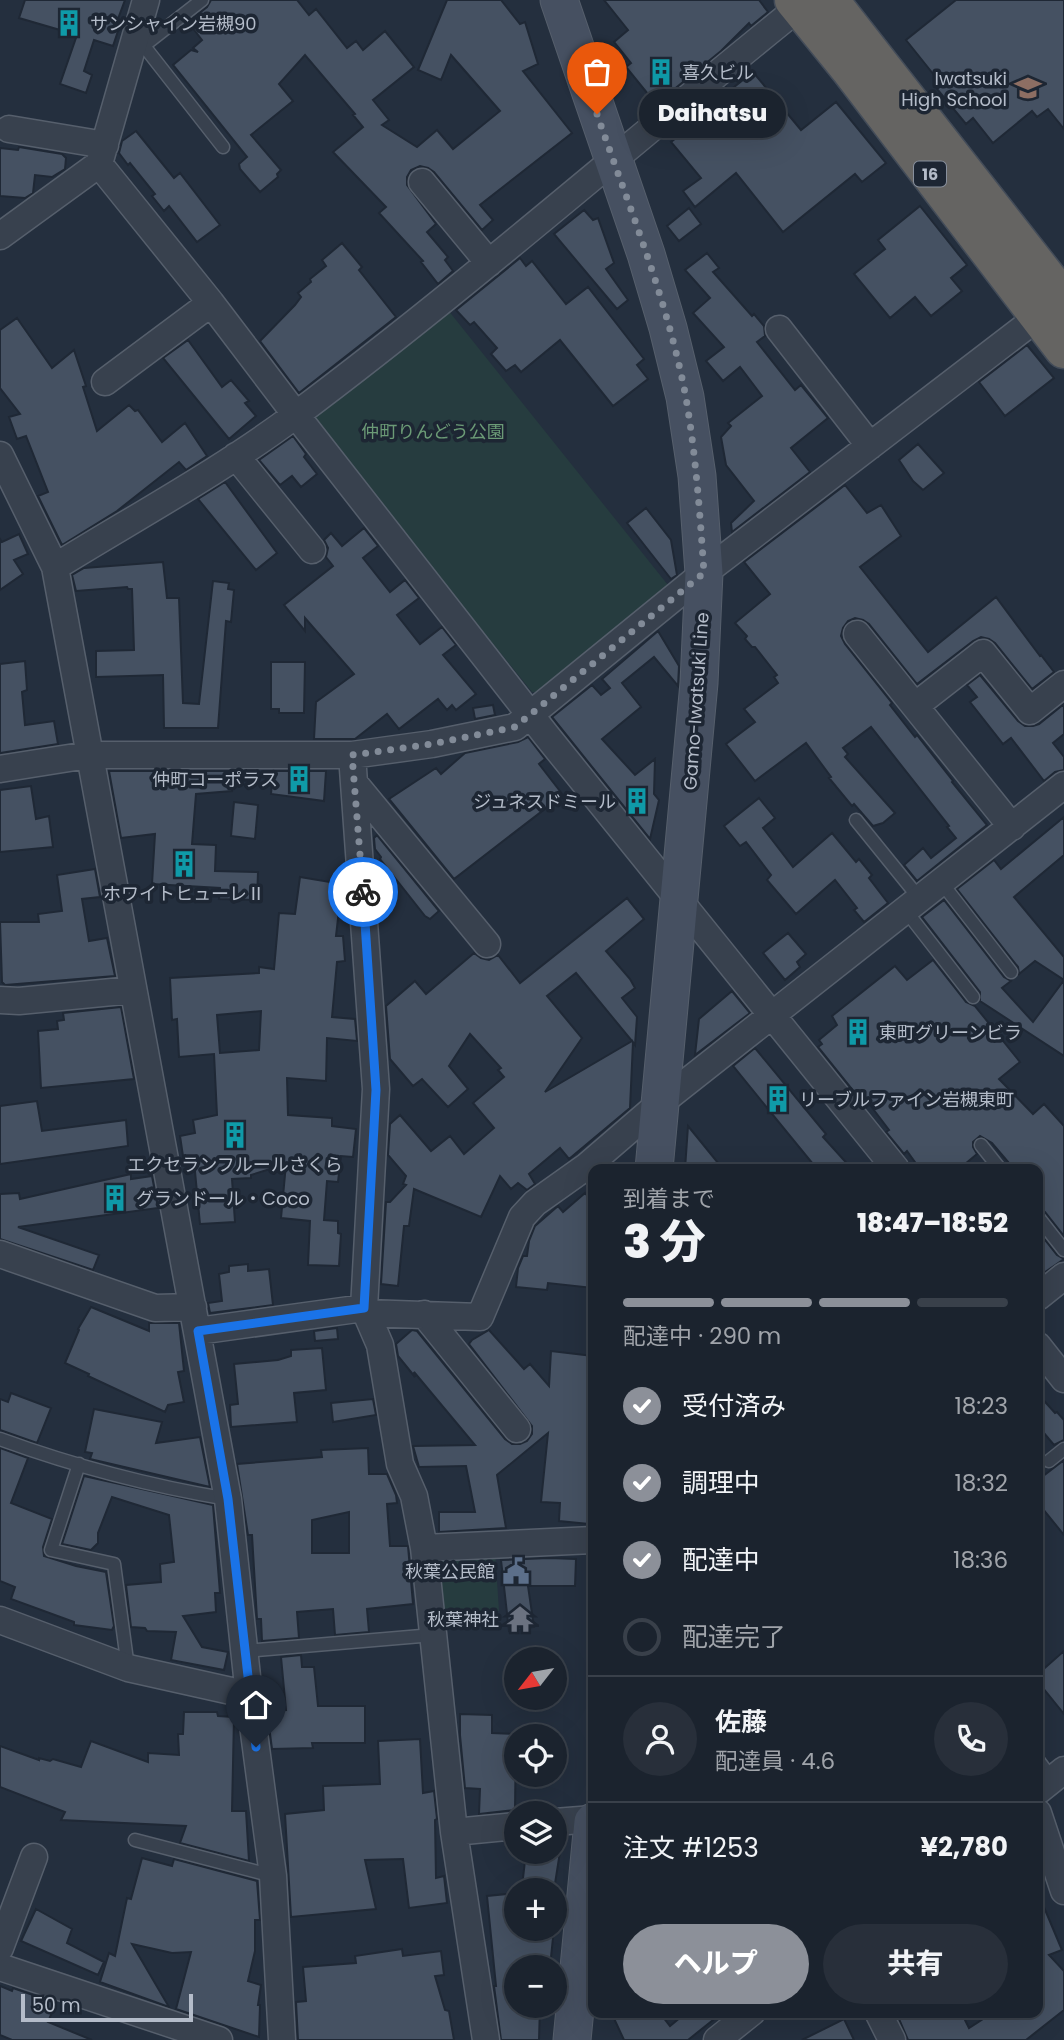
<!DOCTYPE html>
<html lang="ja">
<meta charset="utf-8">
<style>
body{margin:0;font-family:Poppins,"Noto Sans JP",sans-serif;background:#282f3a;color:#f1f3f6;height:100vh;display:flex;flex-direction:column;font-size:26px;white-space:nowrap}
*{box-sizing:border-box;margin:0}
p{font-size:23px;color:#a0a4aa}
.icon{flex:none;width:38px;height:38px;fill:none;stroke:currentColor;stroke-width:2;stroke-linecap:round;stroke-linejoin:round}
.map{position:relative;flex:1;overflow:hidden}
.details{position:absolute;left:588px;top:1164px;width:455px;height:854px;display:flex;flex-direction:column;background:#1b232e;border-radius:14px;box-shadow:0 7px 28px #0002,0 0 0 2px #39404a}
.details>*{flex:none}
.needle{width:46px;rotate:239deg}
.buttons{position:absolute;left:504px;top:1647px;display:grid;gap:14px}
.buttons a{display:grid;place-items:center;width:63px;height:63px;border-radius:50%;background:#1b232e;box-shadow:0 7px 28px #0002,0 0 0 2px #39404a;font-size:35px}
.scale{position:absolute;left:21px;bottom:18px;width:172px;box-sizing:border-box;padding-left:7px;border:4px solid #b4bcc9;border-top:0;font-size:19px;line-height:24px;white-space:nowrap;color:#b4bcc9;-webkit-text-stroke:5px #1d2633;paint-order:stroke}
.pin{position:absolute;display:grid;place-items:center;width:60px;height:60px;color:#fff;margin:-72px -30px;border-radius:50% 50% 50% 0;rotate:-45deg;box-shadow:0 0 7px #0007}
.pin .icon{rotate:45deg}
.courier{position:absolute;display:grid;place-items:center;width:70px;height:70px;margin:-35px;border:5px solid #1a73e8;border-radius:50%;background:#fff;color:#222;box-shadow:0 2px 9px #0007}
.bubble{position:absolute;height:49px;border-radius:24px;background:#1b232e;box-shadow:0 7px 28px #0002,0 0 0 2px #39404a;font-size:23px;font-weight:800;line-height:49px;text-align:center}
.overview em{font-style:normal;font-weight:800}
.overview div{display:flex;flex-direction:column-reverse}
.overview{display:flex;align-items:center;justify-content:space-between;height:119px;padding:0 35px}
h1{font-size:46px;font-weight:800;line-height:52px}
.bar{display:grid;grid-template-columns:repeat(4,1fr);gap:10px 7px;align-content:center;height:84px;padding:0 35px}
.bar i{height:9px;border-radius:5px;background:#39404a}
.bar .active{background:#8c9099}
.bar p{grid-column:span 4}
.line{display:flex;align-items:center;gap:18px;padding:0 35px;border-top:2px solid #39404a}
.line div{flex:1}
.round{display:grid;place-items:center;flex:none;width:74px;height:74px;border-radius:37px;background:#282f3a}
ol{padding:0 35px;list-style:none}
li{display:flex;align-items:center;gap:21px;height:77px}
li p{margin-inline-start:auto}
li .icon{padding:7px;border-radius:50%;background:#8c9099;color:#fff;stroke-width:4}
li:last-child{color:#a0a4aa}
li i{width:38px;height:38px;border:4px solid #39404a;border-radius:50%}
.primary-button{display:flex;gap:14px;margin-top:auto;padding:14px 35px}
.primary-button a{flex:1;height:80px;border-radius:42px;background:#8c9099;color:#fff;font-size:28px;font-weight:800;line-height:80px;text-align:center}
.primary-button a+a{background:#282f3a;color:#f1f3f6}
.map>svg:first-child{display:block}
.green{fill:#263c3f}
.building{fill:#455162;stroke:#1f2835;stroke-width:2;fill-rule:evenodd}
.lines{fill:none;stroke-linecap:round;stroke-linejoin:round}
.service-casing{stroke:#565f6c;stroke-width:15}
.minor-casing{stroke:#565f6c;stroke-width:29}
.secondary-casing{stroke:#565f6c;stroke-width:39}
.trunk-casing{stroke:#434c59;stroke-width:41}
.service{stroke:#38414e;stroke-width:12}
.minor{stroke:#38414e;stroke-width:26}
.secondary{stroke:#465061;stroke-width:37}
.trunk{stroke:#656462;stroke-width:38}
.done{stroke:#828b98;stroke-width:7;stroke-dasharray:0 12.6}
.route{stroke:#1a73e8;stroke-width:9}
.labels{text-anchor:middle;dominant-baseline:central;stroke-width:7;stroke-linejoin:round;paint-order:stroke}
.shield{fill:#1d2633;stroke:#878f9c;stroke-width:2}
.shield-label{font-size:16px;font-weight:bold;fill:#b4bcc9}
.poi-label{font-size:18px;fill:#b4bcc9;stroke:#1d2633;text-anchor:start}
.park-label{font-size:18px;fill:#6b9a76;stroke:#1d2633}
.street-label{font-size:18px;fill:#b4bcc9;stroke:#1d2633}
</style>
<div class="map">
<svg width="1064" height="2040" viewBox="0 0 1064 2040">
<rect width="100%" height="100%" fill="#242f3e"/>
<path class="green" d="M444 305 672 590 543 693 532 692 312 420 313 411Z
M495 1550 499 1611 436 1615 432 1561Z"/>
<path class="building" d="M25 0H125L115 27 119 28 113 46 94 40 84 71 92 75 86 93 60 84 77 35 19 18Z
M211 0H297L309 15 316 9 347 48 356 41 363 50 385 31 414 67 373 100 389 120 382 125 417 147 437 130 453 149 500 111 451 55 441 80 418 70 447 0H501L520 24 525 22 538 64 523 71 572 133 480 205 493 220 482 230 434 172 428 168 420 166 411 170 407 177V185L436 224 427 232 448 257 445 260 453 271 438 284 421 262 423 261 379 213 386 207 333 152 363 127 353 115 355 114 305 55 279 84 293 101 251 135 281 170 277 174 278 177 260 192 240 169 239 164 247 157 173 65 191 50 198 52 193 48 202 40 188 22 207 7Z
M604 0H759L768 12 751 26 749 23 721 51 656 104 626 67 631 63 614 42 628 30Z
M956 0H1064V129L1048 109 1037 117 1032 111 993 143 973 118 966 124 937 89 942 85 906 40Z
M753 72 801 130 836 102 886 163 862 182 855 174 783 232 736 173 695 207 683 191 701 178 671 142 700 119 695 113 726 87 729 91Z
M136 131 174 178 180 173 220 225 197 242 169 206 164 211 152 196 155 194 130 163 128 165 119 153 122 141Z
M19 147 62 154 66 158 65 169 52 177 35 175 33 193 25 198 0 196V148L18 150Z
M920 206 967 265 951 278 962 291 931 316 915 297 890 318 854 274 885 249 878 240Z
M689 208 701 224 679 241 667 226Z
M584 210 593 220 598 218 614 263 606 269 628 300 617 309 554 234Z
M342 243 362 267 359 270 396 317 299 393 260 341 295 305 301 297 298 293 311 282 310 279 326 266 322 260Z
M707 253 719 268 713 272 752 316 754 314 764 326 765 336 757 342 795 390 801 385 828 418 791 448 810 472 732 532 731 523 754 501 726 465 721 437 731 426 728 423 762 396 740 367 723 381 706 361 724 347 693 313 710 298 685 270Z
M520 258 526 266 532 261 566 304 588 287 644 359 637 365 648 379 613 406 560 340 521 372 515 365 506 371 491 354 497 348 474 322 470 325 456 310Z
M17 318 52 368 74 350 86 386 83 387 97 431 129 405 135 411 138 410 162 442 185 423 207 456 186 470 179 462 117 511 62 545 38 496 48 492 26 436 17 439 9 417 20 414 0 388V330Z
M188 340 222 387 231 380 249 401 245 403 256 416 229 439 163 358Z
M1027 345 1054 378 1005 416 979 382Z
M293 436 306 454 304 457 317 474 301 487 292 476 280 485 259 460Z
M918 444 944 473 923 490 913 481 899 460Z
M225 482 277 553 256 570 198 499Z
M845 485 867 513 881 505 901 536 860 567 928 652 996 597 1040 656 1041 655 1054 672 1032 689 995 643 989 639 981 637 973 641 917 684 869 624 863 620 855 618 848 621 843 628 841 636 845 644 892 703 890 705 915 737 917 735 953 781 952 782 987 825 917 881 904 865 923 848 931 858 956 838 947 827 949 826 871 727 843 748 848 754 845 757 895 813 883 823 873 826 854 804 852 806 829 778 831 777 806 743 755 781 726 744 755 722 744 709 778 683 774 677 777 675 755 647H752L745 639 747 636 735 623 770 594 744 562Z
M646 508 671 540 677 575 671 579 627 523Z
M364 528 378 546 363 558 390 592 405 580 419 598 397 615 420 644 442 627 456 645 443 655 476 694 456 710 452 705 447 710 438 699 399 729 387 714 355 739H314L316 702 354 674 305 618V631L284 605 333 566 326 557 328 548 324 540 331 533 342 546Z
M19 534 28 554 14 560 23 574 0 590V539L2 542Z
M163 562 167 598H179L183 703 199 704 213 581 229 583 228 589 234 590 231 622 226 621 218 728H164L163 675 96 677V651L134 650 132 589H128L127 587 76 591 72 575 84 568Z
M658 631 679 666 678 686 654 657 622 683 641 707 602 739 635 775 655 759 654 794 659 800 650 839 552 717 592 685 601 695 610 688 602 679Z
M25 661 27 690 22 692 25 725 54 721 58 744 0 753V664Z
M271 662H305L304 713H279V709H271Z
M980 675 1018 721 1025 726H1033L1039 724 1064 704V734L1053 743 1064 757V770L1055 772 1044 781 1011 738 1003 744 970 702 977 697 967 685Z
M493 705 495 715 475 719 473 708Z
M528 737 545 759 539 764 563 795 454 879 389 799 436 768 441 774 465 753 518 742Z
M109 771H229L232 791 196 794 192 844 216 845 215 871 258 872 257 900 219 899 220 888 152 884 155 834 121 838Z
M273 771H326L324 801 271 794Z
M31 786 36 819 49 816 53 847 0 852V790Z
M759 798 775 818 763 828 793 867 832 833 856 862 859 859 872 875 869 878 888 903 864 922 854 910 857 908 835 880 796 914 767 880 771 875 746 842 740 846 724 826Z
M234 802 258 805 255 839 231 836Z
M1064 817V855L1014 897 1064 957V1056L980 1001V992L922 917 944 900 1004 977 1011 981 1002 988 1033 1022 1064 980 1035 961 1019 974 1018 967 957 889 994 860 1001 869Z
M377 835 439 911 430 919 425 916 380 859 381 857 375 849 374 838Z
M95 869 100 897 82 899 89 941 107 938 115 976 5 985 2 982 0 922H39L38 914 62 911 57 875Z
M300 877 342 884 336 936H343L345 961 337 962 332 1017 355 1019 357 1041 327 1038 326 1081 287 1078 288 1115 332 1118V1126L356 1129 353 1157 341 1156 338 1182 327 1181 324 1220 338 1221V1233L341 1234 339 1266 308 1265 310 1221 281 1218 286 1164 251 1175V1178L232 1179 235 1222 200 1224 194 1161 184 1163 180 1136 195 1133 193 1120 217 1115 214 1054 179 1057 177 1019 172 1020 170 978 259 973V967L274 969 279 913 295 914ZM261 1011 259 1050 220 1053 217 1015Z
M627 898 644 919 606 951 630 979 635 988 622 998 637 1017 635 1045 633 1042 630 1108 569 1159 560 1148 529 1174 535 1184 527 1190 518 1183 511 1189 500 1176 481 1217 414 1189 409 1226H404L398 1286 381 1284 386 1202H390L406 1185 403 1184 406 1176 388 1155 390 1124 400 1115 431 1151 450 1136 464 1154 494 1128 473 1103 504 1077 498 1070 501 1068 470 1034 449 1066 468 1089 448 1107 422 1079 413 1086 390 1059 386 1006 415 981 426 994 474 953 481 958 489 960 498 955 520 983ZM576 973 632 1041 545 1092 582 1038 547 996Z
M788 933 806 954 797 962 800 967 785 980 763 953Z
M933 960 966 1002 975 1006 1020 1062 999 1079 1033 1114 1044 1104 1064 1126V1236L1045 1212 1038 1208V1169H1014L992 1143 980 1136 973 1142V1147L977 1154 959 1169H920L907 1151 904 1154 886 1132 889 1130 867 1101 863 1103 818 1047 822 1044 819 1040 837 1025 832 1016 895 966 907 980Z
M732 991 750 1013 695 1055 699 1019Z
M121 1007 134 1079 41 1088 38 1031 58 1029 57 1021 64 1020 63 1013Z
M755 1048 826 1134 823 1137 852 1169H817L733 1066Z
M37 1101 42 1131 126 1120 128 1146 0 1164V1106Z
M688 1126 723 1169H685Z
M131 1174V1179L152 1176 158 1208 18 1227 99 1255 93 1270 0 1239V1194L19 1193 20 1199Z
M585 1193 593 1203V1288L548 1283 547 1290 516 1287 518 1268 523 1256H527L529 1241 535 1226 558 1206 563 1212Z
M1038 1231 1057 1255 1064 1259 1038 1277Z
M248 1264V1271L269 1269 273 1305 210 1313 208 1303 222 1301 219 1274 229 1272V1266Z
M91 1307 149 1331V1323H179L184 1371 178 1372 184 1402 168 1405 165 1412 88 1376 89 1374 65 1363 79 1330 78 1329Z
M337 1328 338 1339 315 1341 314 1331Z
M412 1330 417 1331 505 1439 512 1444H520L527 1441 532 1434V1426L469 1344 472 1340 489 1330 524 1369 530 1364 549 1386 551 1351 593 1356V1477L589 1524 559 1521 560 1503 541 1502 548 1433 497 1475 506 1528 439 1532V1512H475L466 1466 419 1467 413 1446 475 1445 414 1372 415 1377 398 1356 396 1344Z
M322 1348 326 1390 294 1393 297 1422 231 1427 230 1405 238 1404 234 1364 278 1360 291 1356V1350Z
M11 1393 51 1408 37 1443 0 1430V1399L8 1402Z
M1038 1394 1055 1413 1057 1412 1064 1420V1440L1054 1445 1038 1426Z
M373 1399 376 1415 333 1422 331 1403Z
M94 1409 162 1422 156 1443 200 1437 210 1487 90 1459 92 1453 85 1452Z
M0 1448 28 1458 11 1503 52 1519 43 1547 44 1556 76 1566 106 1572 114 1626 112 1630 74 1625V1622L11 1599 15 1587 0 1581Z
M368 1448 369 1474H387L396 1495 397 1503 387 1504 390 1546H408L413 1604 367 1609 369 1632 335 1635 333 1609 297 1612 299 1638 262 1641 261 1619H257L252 1535H248L237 1464 322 1457 321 1450ZM349 1512V1553H312V1520Z
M1064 1460V1535L1038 1503V1480Z
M84 1476 213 1505 220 1593H215L216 1612 183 1616 202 1647 228 1652 224 1670 171 1660 176 1632 147 1631 145 1628 131 1627 126 1585 161 1582 160 1564 174 1562 169 1515 112 1497 98 1533V1543L91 1550 62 1544Z
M549 1558 576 1559 575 1586H528L534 1627 509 1631 501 1560Z
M1064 1651V1714L1038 1682V1674Z
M301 1655 302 1667H314L318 1706H365V1743H312L313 1748 272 1749 267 1711 286 1710 281 1657Z
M184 1712H217L218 1716 234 1717 232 1811H246L249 1861 180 1843 186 1826 61 1820 65 1812 0 1787V1746L39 1760V1758L50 1761 53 1759 81 1767 91 1741 148 1762V1753L179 1755 178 1734H183Z
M460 1714 492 1715V1733L516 1734 515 1810 479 1814 480 1789 465 1788 460 1735Z
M420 1739 423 1793 434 1791 437 1819 435 1820 436 1878 444 1876 447 1903 409 1908 403 1859 365 1860 376 1909 291 1917 285 1814 324 1810 323 1786 380 1784 378 1741Z
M526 1852H560L554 1890 522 1887Z
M142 1858 172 1866 174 1859 257 1881 260 1920H255V1951L248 1981 261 1985 258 2005H260L259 2037 176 2009 191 1952 172 1953 132 1944 169 2007 100 1982 109 1953 115 1956 127 1898 131 1899Z
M516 1893V1928H554L550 1967H516V2006H540L539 2040H501L494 1986H496L487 1896Z
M1038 1893 1062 1950 1049 1955 1064 1971V2010L1026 2040H908L896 2012H961L969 2028 994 2012H1038Z
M36 1909 72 1929 67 1943 104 1962 98 1975 21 1941Z
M402 1949 403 1956 441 1951 444 1975 435 1976 445 2010 449 2011 454 2040H298L296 2002 306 2001 303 1967 356 1963 355 1956Z
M0 1986 12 1991 13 1988 56 2003 48 2022 92 2040H12L0 2035Z
M611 2012H659L670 2026 687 2012H723L688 2040H624Z
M844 2019 854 2040H802Z"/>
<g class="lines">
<defs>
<path id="service" d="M144 46 223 147
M138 50 202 0
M856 820 920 899
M941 882 1011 972
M906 911 973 997
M981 1145 1000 1169
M1038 1217 1064 1250
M0 1439C74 1466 150 1486 228 1499
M1049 1461 1064 1449
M79 1464 51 1550 114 1564 128 1668
M244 1651 433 1635
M1038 1760 1052 1779
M135 1840 273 1876"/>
<path id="minor" d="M9 129 105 145
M99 164 211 303 296 415 546 735 896 1169
M422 182 489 263
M0 236 99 164 146 0
M779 329 870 446
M105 382 211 303
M0 455 55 567 228 1499 249 1695 273 1876 282 2040
M236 456 312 550
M55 567C136 517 221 471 297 414 472 283 637 137 808 0
M857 634 1012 827
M915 706 983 653 1030 711 1064 684
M352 755 376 1089 364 1308 380 1345 400 1464 414 1496 424 1548 454 1832 486 2040
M0 769 88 755H352L432 744 515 727 704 573 1038 317
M355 784 487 944
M0 1000 19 1001 133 990
M0 1254 155 1308 193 1307
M1038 1297 1064 1276
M366 1313 480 1317 522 1217 535 1203 587 1166 659 1104 1064 785
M424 1314 517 1429
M198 1331 364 1308
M1038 1346 1064 1379
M424 1548 593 1540
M0 1620 128 1668 249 1695
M1038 1791 1064 1770
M1038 1813 1064 1891
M555 1822 593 1819
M454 1832 516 1826
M0 1948 34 1857
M0 1967 219 2040
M878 2012 892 2040
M717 2040 752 2012"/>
<path id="secondary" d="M559 0 646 254 668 328 685 397 697 476 704 573 699 683 654 1169
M572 2040 593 1822"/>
<path id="trunk" d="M794 0 850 69 1064 349
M829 0 1064 300"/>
</defs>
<use href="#service" class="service-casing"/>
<use href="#minor" class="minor-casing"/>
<use href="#secondary" class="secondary-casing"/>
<use href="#trunk" class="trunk-casing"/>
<use href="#service" class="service"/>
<use href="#minor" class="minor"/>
<use href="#secondary" class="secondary"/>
<use href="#trunk" class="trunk"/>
</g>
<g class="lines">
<path class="done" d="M363 892 352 755 432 744 515 727 704 573C700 515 696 456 686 398 668 301 629 207 597 114"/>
<path class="route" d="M256 1747 228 1499 198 1331 364 1308 376 1090 363 892"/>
</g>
<defs>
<symbol id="building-bare" viewBox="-9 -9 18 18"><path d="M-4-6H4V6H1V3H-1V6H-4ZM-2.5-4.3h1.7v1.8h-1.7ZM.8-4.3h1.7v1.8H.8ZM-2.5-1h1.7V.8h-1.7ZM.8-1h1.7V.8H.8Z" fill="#0f9aa8" stroke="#1d2633" stroke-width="2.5" paint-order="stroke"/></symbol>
<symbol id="school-bare" viewBox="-9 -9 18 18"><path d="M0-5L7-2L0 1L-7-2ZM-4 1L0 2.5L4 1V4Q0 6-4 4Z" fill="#8d6e63" stroke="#1d2633" stroke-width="2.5" paint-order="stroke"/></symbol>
<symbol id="civic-bare" viewBox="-9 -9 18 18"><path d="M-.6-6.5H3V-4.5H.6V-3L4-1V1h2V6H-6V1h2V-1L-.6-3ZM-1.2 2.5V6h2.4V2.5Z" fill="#5c6f8a" stroke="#1d2633" stroke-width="2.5" paint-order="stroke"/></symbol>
<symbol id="temple-bare" viewBox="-9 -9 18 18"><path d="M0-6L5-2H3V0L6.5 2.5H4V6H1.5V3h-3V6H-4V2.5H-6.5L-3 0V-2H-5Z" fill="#6b7280" stroke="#1d2633" stroke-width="2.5" paint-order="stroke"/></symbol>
</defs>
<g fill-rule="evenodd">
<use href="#building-bare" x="50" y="4" width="38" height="38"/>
<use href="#building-bare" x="642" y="53" width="38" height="38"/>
<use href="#school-bare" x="1009" y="69" width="38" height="38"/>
<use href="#building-bare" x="280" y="760" width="38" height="38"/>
<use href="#building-bare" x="618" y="782" width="38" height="38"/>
<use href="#building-bare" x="165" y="845" width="38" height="38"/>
<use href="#building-bare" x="839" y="1013" width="38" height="38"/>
<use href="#building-bare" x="759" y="1080" width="38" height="38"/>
<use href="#building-bare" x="216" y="1116" width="38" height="38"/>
<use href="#building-bare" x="96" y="1179" width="38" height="38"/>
<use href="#civic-bare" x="497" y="1552" width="38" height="38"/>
<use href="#temple-bare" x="501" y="1600" width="38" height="38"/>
</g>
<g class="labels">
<rect class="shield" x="914" y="161.5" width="32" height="25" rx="5"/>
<g class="shield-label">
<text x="930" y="174">16</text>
</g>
<g class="poi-label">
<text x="90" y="23">サンシャイン岩槻90</text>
<text x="682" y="72">喜久ビル</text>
<text x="1007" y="78" text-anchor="end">Iwatsuki<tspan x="1007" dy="21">High School</tspan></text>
<text x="278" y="779" text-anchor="end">仲町コーポラス</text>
<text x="616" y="801" text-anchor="end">ジュネスドミール</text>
<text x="184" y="893" text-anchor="middle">ホワイトヒューレⅡ</text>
<text x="879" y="1032">東町グリーンビラ</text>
<text x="799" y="1099">リーブルファイン岩槻東町</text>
<text x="235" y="1164" text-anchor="middle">エクセランフルールさくら</text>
<text x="136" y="1198">グランドール・Coco</text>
<text x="495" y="1571" text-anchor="end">秋葉公民館</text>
<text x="499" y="1619" text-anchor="end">秋葉神社</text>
</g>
<g class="park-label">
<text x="433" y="431">仲町りんどう公園</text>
</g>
<g class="street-label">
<text transform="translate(696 701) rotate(-86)">Gamo-Iwatsuki Line</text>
</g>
</g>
</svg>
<div class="buttons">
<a><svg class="needle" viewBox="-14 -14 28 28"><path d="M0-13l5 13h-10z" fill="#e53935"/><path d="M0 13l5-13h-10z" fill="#a0a4aa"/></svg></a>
<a><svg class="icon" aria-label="locate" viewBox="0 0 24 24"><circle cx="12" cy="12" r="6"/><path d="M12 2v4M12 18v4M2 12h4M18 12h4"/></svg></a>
<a><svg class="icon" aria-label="layers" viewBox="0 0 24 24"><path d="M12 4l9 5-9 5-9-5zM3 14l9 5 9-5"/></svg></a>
<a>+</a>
<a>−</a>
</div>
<div class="scale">50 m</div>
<div class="pin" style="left:597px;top:114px;background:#ea580c"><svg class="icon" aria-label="bag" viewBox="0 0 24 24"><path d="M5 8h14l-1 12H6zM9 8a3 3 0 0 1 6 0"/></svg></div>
<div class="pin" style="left:256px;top:1747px;background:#1f2937"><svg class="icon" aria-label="home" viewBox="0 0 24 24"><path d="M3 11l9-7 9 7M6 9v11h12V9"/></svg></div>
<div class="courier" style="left:363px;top:892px"><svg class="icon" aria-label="bike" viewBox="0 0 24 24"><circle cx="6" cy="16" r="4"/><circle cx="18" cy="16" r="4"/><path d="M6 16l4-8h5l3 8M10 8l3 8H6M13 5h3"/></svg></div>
<div class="bubble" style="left:639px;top:89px;width:147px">Daihatsu</div>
<section class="details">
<div class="overview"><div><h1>3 分</h1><p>到着まで</p></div><em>18:47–18:52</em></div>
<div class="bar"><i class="active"></i><i class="active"></i><i class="active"></i><i></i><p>配達中 · 290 m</p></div>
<ol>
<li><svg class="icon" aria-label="check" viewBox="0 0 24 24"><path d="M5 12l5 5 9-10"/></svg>受付済み<p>18:23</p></li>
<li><svg class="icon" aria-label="check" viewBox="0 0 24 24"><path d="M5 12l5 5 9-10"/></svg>調理中<p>18:32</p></li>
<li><svg class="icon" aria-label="check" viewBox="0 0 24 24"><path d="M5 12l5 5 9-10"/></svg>配達中<p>18:36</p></li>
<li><i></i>配達完了</li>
</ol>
<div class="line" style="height:126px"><a class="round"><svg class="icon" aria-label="person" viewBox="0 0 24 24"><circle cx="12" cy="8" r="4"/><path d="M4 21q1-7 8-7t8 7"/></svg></a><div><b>佐藤</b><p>配達員 · 4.6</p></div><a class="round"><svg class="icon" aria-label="phone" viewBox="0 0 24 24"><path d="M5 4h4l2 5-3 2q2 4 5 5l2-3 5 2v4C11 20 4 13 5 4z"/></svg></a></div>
<div class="line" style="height:91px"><div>注文 #1253</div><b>¥2,780</b></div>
<div class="primary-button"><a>ヘルプ</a><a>共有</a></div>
</section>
</div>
